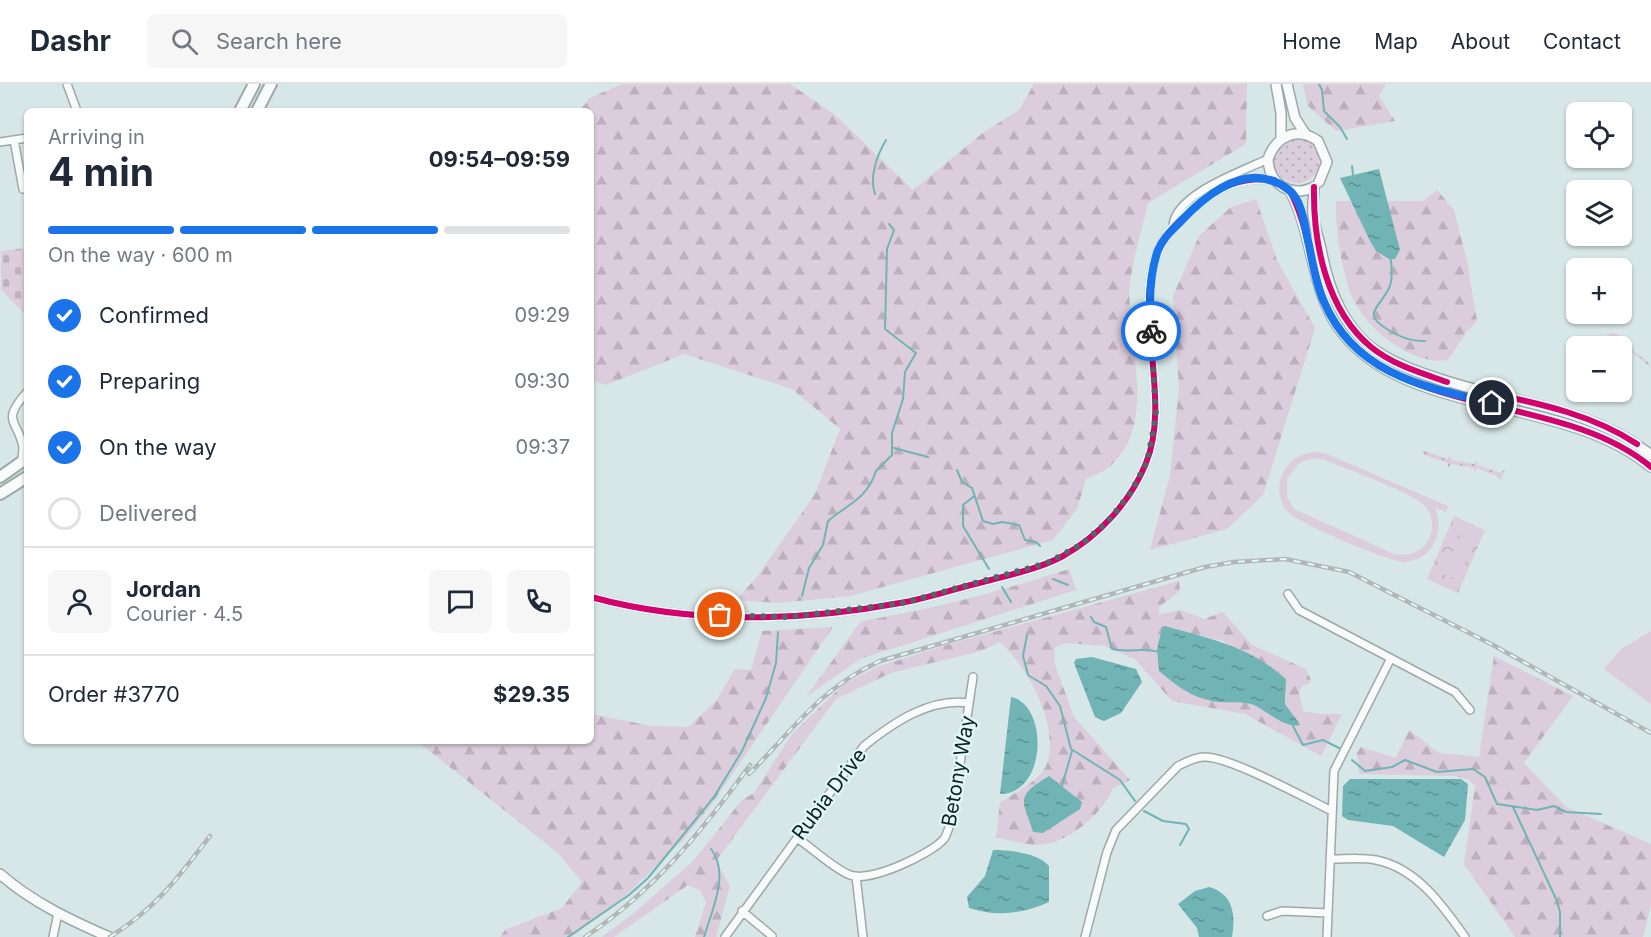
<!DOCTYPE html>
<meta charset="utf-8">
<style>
body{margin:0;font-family:Inter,sans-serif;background:#f6f6f7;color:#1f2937;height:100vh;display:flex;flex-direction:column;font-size:22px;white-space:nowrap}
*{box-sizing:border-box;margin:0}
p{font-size:20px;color:#747a83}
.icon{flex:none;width:33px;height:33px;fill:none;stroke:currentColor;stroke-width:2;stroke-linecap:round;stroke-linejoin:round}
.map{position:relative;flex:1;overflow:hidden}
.side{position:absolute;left:24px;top:24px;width:570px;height:636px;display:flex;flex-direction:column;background:#fff;border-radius:9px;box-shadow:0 2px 4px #0004}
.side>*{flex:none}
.buttons{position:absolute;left:1566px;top:18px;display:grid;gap:12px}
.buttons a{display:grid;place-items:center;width:66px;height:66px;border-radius:9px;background:#fff;box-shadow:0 2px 4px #0004;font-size:30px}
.pin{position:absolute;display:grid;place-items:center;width:51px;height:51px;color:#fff;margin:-26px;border:3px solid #fff;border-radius:50%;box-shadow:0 2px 6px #0007}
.courier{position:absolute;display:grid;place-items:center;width:60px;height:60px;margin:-30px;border:4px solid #1a73e8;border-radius:50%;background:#fff;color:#222;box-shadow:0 2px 8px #0007}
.overview em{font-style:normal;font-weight:700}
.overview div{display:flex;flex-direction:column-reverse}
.overview{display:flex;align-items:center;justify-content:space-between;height:102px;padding:0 24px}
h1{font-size:39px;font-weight:700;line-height:45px}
.bar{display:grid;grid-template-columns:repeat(4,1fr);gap:9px 6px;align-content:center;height:72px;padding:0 24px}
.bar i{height:8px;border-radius:4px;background:#e0e1e3}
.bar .selected{background:#1a73e8}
.bar p{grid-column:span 4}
.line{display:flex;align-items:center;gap:15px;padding:0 24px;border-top:2px solid #e0e1e3}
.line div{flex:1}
.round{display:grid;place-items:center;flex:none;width:63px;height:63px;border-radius:9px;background:#f6f6f7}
ol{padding:0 24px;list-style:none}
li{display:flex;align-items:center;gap:18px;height:66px}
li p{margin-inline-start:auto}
li .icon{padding:6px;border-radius:50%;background:#1a73e8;color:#fff;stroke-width:4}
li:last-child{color:#747a83}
li i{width:33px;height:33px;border:3px solid #e0e1e3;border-radius:50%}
header{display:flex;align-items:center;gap:36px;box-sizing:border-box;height:84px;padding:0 30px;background:#fff;border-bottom:2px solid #e0e1e3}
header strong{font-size:28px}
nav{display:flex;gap:33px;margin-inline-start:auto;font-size:21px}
.search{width:420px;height:54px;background:#f6f6f7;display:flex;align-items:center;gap:15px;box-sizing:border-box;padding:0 21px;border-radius:9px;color:#747a83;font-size:22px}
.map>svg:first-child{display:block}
.forest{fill:url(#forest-firs);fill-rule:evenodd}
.cemetery{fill:url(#cemetery-stones)}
.park{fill:url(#park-crowns)}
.garden{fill:url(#garden-dots)}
.pitch{fill:#dccddd;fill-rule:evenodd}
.water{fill:url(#water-ripples)}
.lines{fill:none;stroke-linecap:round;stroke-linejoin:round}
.stream{stroke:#70b4b6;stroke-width:2}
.minor-casing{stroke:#9da9a9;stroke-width:10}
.tertiary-casing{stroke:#9da9a9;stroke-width:12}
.primary-casing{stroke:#9da9a9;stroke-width:14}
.minor{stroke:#f9fbfb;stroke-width:7}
.tertiary{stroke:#f9fbfb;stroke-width:9}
.primary{stroke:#f9fbfb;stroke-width:10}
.rail-casing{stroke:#b3b6b6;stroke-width:4.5}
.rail{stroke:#def9fa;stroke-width:2;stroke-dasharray:7;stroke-linecap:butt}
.cycleway-casing{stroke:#def9fa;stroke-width:10}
.cycleway{stroke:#d6006c;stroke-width:6}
.done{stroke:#586363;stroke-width:6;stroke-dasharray:0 10.8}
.route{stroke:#1a73e8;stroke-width:8}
.labels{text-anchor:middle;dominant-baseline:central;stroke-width:4.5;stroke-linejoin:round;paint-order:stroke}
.street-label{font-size:20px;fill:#131d1d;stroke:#def9fa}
</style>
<header>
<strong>Dashr</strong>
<div class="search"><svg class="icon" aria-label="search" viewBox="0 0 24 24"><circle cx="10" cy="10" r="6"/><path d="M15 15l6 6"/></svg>Search here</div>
<nav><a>Home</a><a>Map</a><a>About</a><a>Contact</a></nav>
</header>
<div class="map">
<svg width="1651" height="853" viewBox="0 0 1651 853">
<defs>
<pattern id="forest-firs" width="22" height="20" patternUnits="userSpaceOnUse" patternTransform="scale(1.5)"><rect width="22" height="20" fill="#dccddd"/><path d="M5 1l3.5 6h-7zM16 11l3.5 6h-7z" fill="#bcb0bd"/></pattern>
<pattern id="cemetery-stones" width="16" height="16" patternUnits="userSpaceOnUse" patternTransform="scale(1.5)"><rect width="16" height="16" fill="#dccddd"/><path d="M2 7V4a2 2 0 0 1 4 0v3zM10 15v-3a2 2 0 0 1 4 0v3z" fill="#bcb0bd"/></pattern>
<pattern id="park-crowns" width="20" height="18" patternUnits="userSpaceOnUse" patternTransform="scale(1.5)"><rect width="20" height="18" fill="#dccddd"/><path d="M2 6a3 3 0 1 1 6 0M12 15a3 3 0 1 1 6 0" fill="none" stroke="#bcb0bd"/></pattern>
<pattern id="garden-dots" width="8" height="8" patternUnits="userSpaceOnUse" patternTransform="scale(1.5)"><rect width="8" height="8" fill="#dccddd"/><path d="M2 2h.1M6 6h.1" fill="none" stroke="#bcb0bd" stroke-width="1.8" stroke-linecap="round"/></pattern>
<pattern id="water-ripples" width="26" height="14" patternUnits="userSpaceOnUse" patternTransform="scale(1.5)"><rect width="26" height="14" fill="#70b4b6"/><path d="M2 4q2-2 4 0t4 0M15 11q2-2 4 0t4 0" fill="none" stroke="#5b9293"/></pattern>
</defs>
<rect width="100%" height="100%" fill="#d7e6e6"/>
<path class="forest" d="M622 0H790L834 30 913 106 984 48 1019 26 1034 0H1247L1246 60 1148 119C1142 145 1133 173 1130 200 1125 255 1160 339 1110 382 1104 388 1094 391 1086 395L1077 425 1053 456 850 512 778 519 736 516 757 493 815 410 840 345 792 305 684 270 606 301 591 296V27H579L590 14Z
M1303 0H1386L1379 12 1395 37 1336 47 1307 21Z
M1437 106 1454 126 1467 177 1477 237 1468 246 1448 276C1410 282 1361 242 1349 205 1341 179 1335 145 1336 117H1423Z
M1256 115 1277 176 1315 244 1263 411 1227 445 1150 466 1170 391 1179 304 1173 212 1199 152 1231 123Z
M1069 485 1076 506 860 575 806 613 861 537C934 525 998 508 1069 485Z
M1179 497 1180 507 1159 523V530L1181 526 1204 535 1223 528 1252 561 1306 585 1311 596 1309 600 1303 601 1299 608 1303 627 1321 630H1342L1321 672 1245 630 1172 617 1135 575 1105 562 1066 559 1055 563 1054 578 1074 633 1130 696 1113 704C1104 727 1076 752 1051 759 1034 764 1013 757 996 753L1000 719C1014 709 1043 696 1048 677 1058 638 1028 584 1000 558L981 567 891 589 836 615 716 777 730 802 716 853H695L706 818 700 806 688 801 614 853H602L634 829 693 777 742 716 754 709 792 650 843 601 877 583 939 563ZM1194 551 1223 557 1287 609 1285 620 1295 642 1251 620ZM1040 697 1033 748 1029 733Z
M833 543 709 724 682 757 626 811 572 853H500L505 846 562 824 582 798 558 769 417 657H591V630L652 642 688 643 716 617 735 585 751 586 762 547Z
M1494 572 1573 612 1524 679 1566 723 1651 760V821L1643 853H1515L1464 780 1475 702 1467 695 1454 692 1359 690 1357 669 1361 663 1396 674 1409 646 1439 669 1479 673Z"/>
<path class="cemetery" d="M26 164 27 168V232L1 206V167Z"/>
<path class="park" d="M1454 432 1485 446 1458 509 1427 495Z"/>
<path class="garden" d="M1274 76a23 23 0 1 1 46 0a23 23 0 1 1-46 0Z
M1613 249 1623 253 1621 258 1648 278 1651 284 1631 267 1611 255 1608 259 1603 257V253Z
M1422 366 1448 375 1451 371V376L1474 380 1477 376V381L1501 389 1505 385 1500 398 1499 393 1477 384 1474 389V384L1451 380 1448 384V379L1424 371Z"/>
<path class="pitch" d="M1315 368 1327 370 1448 422 1446 428 1435 424C1445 447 1433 476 1405 478 1389 478 1300 440 1288 428 1278 418 1277 401 1283 389 1289 376 1301 369 1315 368ZM1312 374 1325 376C1346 385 1415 409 1426 423 1434 433 1434 448 1427 458 1420 470 1407 472 1394 470L1294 425 1287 413V395L1299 379Z
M1457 440 1478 449 1474 458 1453 449Z
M1452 453 1473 461 1469 471 1448 462Z
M1447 465 1467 474 1463 484 1443 475Z
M1441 478 1462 487 1458 496 1437 488Z
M1651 547V620L1604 585 1621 565Z"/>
<path class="water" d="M1379 85 1400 166 1395 175H1389L1376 167 1370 157 1340 94Z
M1165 542C1213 556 1247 561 1286 595L1285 620 1300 641C1285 645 1267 627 1254 621 1241 616 1225 620 1212 617 1191 613 1174 600 1159 587L1157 565 1162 544Z
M1092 573 1136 585 1142 598 1121 629 1104 637 1095 633 1074 579 1076 575Z
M1011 613C1049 621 1047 710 1000 710Z
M1049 692 1082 718 1080 725 1043 749 1033 748C1023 716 1014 713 1049 692Z
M1350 695H1461L1468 700 1465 736 1444 773 1393 742 1348 736 1342 732 1343 702Z
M993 766C1010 766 1038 769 1049 782V818C1022 830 997 833 969 824L967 813 985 792Z
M1209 803C1233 810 1236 830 1232 853H1199L1197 844 1178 820 1195 807Z"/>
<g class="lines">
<path class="stream" d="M1319 0 1322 6 1324 27 1340 43 1347 55
M1352 82 1353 91
M875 110C869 93 877 71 886 56
M1390 172C1392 180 1393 196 1389 204 1379 225 1360 230 1390 247 1403 254 1410 257 1425 257
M894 364 928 373
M957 386 962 398 972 404 983 437 993 440 1002 438 1019 441 1025 456 1036 458 1040 462
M973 413 963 421V442L989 485
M1053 495 1068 501
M1002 503 1011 518
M802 512 809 484 823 461 828 437C848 420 867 415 876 387L892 371V349L903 315 905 288 916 269 885 245 887 165 894 146 889 140
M1091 533 1094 538 1106 543 1112 565C1128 569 1142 563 1159 568
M1027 551 1023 572 1028 591 1046 602 1060 622 1071 665 1120 696 1135 717
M1292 640 1303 661 1323 656 1339 664
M1352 676 1365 687 1392 683 1405 676 1437 688 1473 685 1485 693 1497 720 1537 726 1554 722 1566 728 1601 730
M1062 702 1072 667
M1513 723 1557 817 1560 828V853
M1144 727 1163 737 1186 740 1189 745 1180 761
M568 853 629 811 648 794 714 713 742 667 766 614 776 579 778 548
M704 853C712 826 730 789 711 765"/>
<defs>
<path id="minor" d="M67 0 77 27
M14 56 23 105
M0 58 27 54
M1173 142C1175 110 1243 87 1268 75
M22 378C22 373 23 367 23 363 18 336 0 338 27 308
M1288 510 1299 526 1455 608 1470 626
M591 513C690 540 799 538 900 519 925 515 950 506 975 500 1004 492 1037 486 1063 472 1099 452 1131 417 1146 379 1174 311 1126 216 1165 154 1172 142 1184 133 1195 123 1220 102 1241 92 1274 96
M797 754C812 764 834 785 850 791 870 799 931 770 944 755 948 749 950 740 952 733L973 593
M1330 775C1345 775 1362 773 1376 776 1417 784 1443 822 1465 853
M856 792 863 853
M742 827 772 852
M1267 832 1282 827 1328 829
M53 853 58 829
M725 853 864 662C893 639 930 613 969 619
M1085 853 1107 768 1116 746 1178 682C1186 678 1195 673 1204 673 1229 672 1305 714 1332 727
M1327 853 1334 687 1390 576"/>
<path id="tertiary" d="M1276 0 1281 29V55
M1287 0 1295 34 1306 51
M1319 98 1327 78 1318 57C1297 42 1276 52 1268 75 1269 101 1291 114 1314 103 1314 111 1312 121 1313 130 1314 143 1320 157 1322 170 1329 205 1342 241 1372 264 1391 278 1412 286 1434 293 1507 319 1588 321 1651 371
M1290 107C1313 150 1310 202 1338 243 1402 335 1563 309 1651 383
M0 790C32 818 70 836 109 853"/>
<path id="primary" d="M240 27 254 0
M257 27 271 0
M0 393 27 374
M0 410 27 393"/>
</defs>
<use href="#minor" class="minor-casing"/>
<use href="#tertiary" class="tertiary-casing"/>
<use href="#primary" class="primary-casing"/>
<use href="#minor" class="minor"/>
<use href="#tertiary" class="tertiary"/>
<use href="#primary" class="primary"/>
<defs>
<path id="rail" d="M749 690C794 645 819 605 880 577L1205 483 1234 478 1285 475 1349 488 1493 561 1651 649
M110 853C156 824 178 794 210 752
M585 853C654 807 702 747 750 681"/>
</defs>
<use href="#rail" class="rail-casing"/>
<use href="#rail" class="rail"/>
<defs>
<path id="cycleway" d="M1314 103C1313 158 1326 226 1371 263 1393 281 1421 289 1447 298
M1290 107C1313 150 1310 202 1338 243 1402 335 1563 309 1651 383
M1490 309C1541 320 1593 331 1637 360
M591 513C690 540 799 538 900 519 925 515 950 506 975 500 1004 492 1037 486 1063 472 1099 452 1131 417 1146 379 1174 311 1126 216 1165 154 1172 142 1184 133 1195 123 1220 102 1241 92 1274 96"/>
</defs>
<use href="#cycleway" class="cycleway-casing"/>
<use href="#cycleway" class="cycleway"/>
</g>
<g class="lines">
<path class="done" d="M720 531 789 533 903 519 1047 479 1082 460 1109 436 1131 408 1147 378 1156 332 1151 247"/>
<path class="route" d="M1151 247C1149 222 1149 191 1158 166 1164 152 1173 146 1183 135 1211 106 1251 77 1289 106 1303 117 1305 146 1309 161 1313 180 1316 201 1324 218 1355 290 1424 303 1492 319"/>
</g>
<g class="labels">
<g class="street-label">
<text transform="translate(958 687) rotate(-80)">Betony Way</text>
<text transform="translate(829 710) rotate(-53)">Rubia Drive</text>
</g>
</g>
</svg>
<div class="buttons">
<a><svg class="icon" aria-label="locate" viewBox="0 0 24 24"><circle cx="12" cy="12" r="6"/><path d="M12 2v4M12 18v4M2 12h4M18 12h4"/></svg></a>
<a><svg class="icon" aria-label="layers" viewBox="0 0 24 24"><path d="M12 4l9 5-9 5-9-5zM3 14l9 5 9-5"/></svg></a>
<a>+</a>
<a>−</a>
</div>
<div class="pin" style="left:720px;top:531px;background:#ea580c"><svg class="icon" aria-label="bag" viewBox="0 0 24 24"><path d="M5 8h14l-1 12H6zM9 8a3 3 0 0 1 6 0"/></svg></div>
<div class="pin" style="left:1492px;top:319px;background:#1f2937"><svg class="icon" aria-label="home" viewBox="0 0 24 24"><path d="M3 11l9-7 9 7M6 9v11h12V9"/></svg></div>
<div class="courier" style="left:1151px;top:247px"><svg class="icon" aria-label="bike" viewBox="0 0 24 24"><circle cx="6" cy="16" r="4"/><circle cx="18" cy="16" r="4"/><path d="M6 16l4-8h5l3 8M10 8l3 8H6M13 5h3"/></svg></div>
<section class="side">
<div class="overview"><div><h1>4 min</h1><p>Arriving in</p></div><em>09:54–09:59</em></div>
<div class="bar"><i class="selected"></i><i class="selected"></i><i class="selected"></i><i></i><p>On the way · 600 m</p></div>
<ol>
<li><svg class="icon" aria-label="check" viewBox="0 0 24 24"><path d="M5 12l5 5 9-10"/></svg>Confirmed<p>09:29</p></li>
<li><svg class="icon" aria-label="check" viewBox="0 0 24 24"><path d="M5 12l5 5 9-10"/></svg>Preparing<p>09:30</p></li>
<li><svg class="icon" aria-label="check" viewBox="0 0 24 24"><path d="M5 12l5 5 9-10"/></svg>On the way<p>09:37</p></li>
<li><i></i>Delivered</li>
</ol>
<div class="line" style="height:108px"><a class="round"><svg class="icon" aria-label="person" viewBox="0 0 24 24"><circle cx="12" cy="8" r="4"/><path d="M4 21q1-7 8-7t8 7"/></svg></a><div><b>Jordan</b><p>Courier · 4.5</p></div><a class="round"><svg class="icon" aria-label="chat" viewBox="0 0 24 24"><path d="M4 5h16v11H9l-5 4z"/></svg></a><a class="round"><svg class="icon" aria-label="phone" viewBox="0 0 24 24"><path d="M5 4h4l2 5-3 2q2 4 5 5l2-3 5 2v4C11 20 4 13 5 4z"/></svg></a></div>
<div class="line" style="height:78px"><div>Order #3770</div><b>$29.35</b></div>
</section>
</div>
